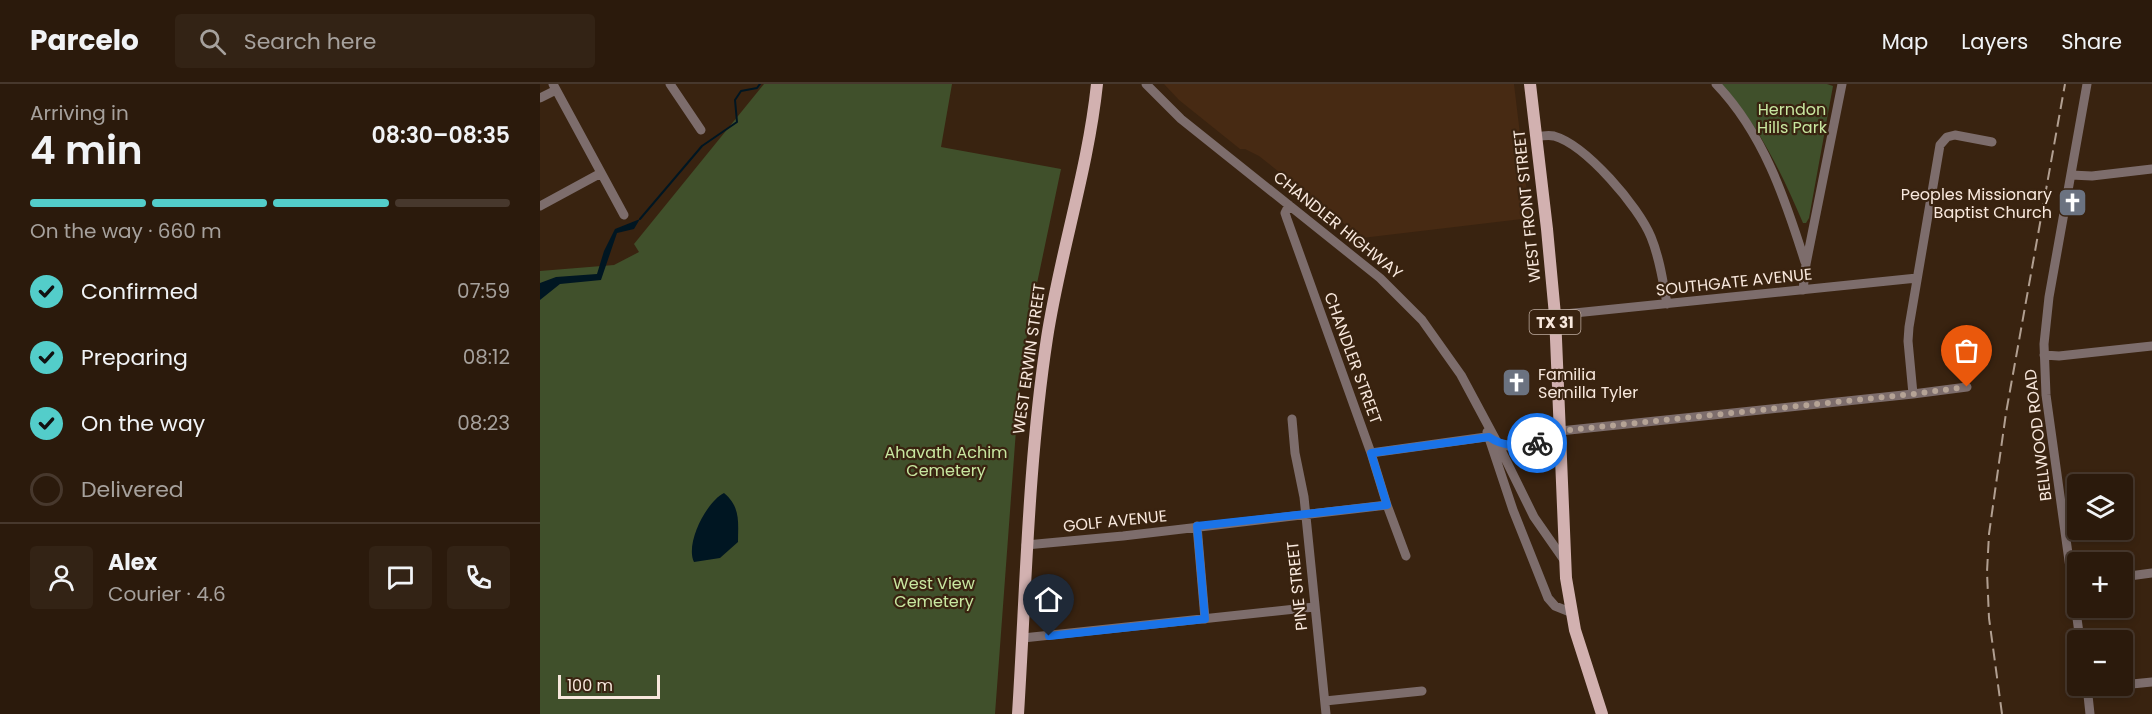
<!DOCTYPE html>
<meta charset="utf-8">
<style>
body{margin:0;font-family:Poppins,sans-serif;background:#332315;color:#f1f3f6;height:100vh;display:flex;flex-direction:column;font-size:22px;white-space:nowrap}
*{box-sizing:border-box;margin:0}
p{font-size:20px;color:#a6a19d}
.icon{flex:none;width:33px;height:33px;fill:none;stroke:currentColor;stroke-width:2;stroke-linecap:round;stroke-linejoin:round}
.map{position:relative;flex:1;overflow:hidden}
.details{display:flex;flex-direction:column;background:#2b1a0c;width:540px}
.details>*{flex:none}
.buttons{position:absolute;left:1527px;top:390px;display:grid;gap:12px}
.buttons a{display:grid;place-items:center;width:66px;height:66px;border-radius:6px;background:#2b1a0c;box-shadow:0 3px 9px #0003,0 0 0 2px #47382d;font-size:30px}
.scale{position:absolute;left:18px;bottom:15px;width:102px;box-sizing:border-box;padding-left:6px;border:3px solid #f8e8dd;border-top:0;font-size:16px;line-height:21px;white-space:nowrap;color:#f8e8dd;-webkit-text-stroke:4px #392310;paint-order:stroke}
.pin{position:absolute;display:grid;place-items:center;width:51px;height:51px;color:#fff;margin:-62px -26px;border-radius:50% 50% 50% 0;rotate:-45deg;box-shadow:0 0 6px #0007}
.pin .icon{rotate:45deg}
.courier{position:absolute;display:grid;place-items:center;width:60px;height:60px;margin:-30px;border:4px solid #1a73e8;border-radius:50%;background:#fff;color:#222;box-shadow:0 2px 8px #0007}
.overview em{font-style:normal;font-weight:600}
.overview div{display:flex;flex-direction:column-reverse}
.overview{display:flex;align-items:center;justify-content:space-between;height:102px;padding:0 30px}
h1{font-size:39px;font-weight:600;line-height:45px}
.bar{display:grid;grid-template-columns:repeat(4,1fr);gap:9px 6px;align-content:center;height:72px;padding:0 30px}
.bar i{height:8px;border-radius:4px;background:#47382d}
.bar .current{background:#53cdca}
.bar p{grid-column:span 4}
.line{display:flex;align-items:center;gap:15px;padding:0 30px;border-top:2px solid #47382d}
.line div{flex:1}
.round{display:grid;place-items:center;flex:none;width:63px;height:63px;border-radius:6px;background:#332315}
ol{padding:0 30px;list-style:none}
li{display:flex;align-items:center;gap:18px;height:66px}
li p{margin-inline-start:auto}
li .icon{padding:6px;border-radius:50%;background:#53cdca;color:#111;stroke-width:4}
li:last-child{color:#a6a19d}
li i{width:33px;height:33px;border:3px solid #47382d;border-radius:50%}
header{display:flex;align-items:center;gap:36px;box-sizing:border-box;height:84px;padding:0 30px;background:#2b1a0c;border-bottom:2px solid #47382d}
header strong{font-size:28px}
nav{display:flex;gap:33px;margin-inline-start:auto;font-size:21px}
.search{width:420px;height:54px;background:#332315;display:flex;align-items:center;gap:15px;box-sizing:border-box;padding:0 21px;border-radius:6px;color:#a6a19d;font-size:22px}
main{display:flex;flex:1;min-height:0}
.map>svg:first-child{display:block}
.built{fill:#472a13}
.green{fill:#40502b}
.water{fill:#001622}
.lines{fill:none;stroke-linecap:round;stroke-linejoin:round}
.stream{stroke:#001622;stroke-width:2}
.minor{stroke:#7d6d6c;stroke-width:9}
.major{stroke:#d2b1b0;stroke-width:12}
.rail{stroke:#b19f91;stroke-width:2;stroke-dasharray:12 6;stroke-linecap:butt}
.done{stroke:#b5a395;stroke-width:6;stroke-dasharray:0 10.8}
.route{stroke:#1a73e8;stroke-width:8}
.labels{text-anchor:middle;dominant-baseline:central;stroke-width:4.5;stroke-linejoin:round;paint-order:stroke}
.shield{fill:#392310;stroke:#bfada0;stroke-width:1.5}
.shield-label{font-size:15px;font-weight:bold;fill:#f8e8dd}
.park-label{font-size:16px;fill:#c8e7a0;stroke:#392310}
.poi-label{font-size:16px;fill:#f8e8dd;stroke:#392310;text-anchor:end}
.street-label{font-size:16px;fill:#f8e8dd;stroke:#392310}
</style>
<header>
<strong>Parcelo</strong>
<div class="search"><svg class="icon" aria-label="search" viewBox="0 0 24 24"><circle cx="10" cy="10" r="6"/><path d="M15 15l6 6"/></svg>Search here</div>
<nav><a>Map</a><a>Layers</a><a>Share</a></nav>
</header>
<main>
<section class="details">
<div class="overview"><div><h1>4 min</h1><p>Arriving in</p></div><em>08:30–08:35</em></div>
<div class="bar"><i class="current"></i><i class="current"></i><i class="current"></i><i></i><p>On the way · 660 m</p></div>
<ol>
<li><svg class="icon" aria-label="check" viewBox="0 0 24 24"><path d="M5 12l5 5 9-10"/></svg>Confirmed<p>07:59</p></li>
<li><svg class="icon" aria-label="check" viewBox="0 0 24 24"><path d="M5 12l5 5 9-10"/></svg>Preparing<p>08:12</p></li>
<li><svg class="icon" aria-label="check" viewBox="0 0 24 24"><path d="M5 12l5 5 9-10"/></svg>On the way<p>08:23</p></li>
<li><i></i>Delivered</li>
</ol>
<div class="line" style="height:108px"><a class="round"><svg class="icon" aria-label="person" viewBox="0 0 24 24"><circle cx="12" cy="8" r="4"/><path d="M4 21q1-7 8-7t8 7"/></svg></a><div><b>Alex</b><p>Courier · 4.6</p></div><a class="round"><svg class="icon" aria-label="chat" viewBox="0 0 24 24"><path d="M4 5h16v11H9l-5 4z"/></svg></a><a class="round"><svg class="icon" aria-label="phone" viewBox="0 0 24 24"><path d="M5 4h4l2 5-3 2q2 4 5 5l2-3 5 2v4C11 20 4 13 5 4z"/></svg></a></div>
</section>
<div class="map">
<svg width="1612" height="630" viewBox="0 0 1612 630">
<rect width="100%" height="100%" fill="#392310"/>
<path class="built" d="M624 0H974L990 134 822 154 719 72 705 65H700L639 16Z"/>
<path class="green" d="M224 0H412L401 63 521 85 491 228 480 292 455 630H0V187L74 181 99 168 94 160Z
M1181 0H1287L1293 2 1269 134 1266 139H1263C1241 88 1219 41 1181 0Z"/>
<path class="water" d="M100 135 94 145 77 149 61 196 20 200 0 216V199L16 193 57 190 64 167 75 145Z
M184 409C201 423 198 439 198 458L180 474 154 478C145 460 166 418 184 409Z"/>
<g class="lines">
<path class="stream" d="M100 135 162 62 197 38 195 16 201 7 217 4 220 0"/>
<path class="minor" d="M13 0 84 131
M130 0 161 46
M606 0 641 35 840 194 882 236 921 291 958 360 994 433 1024 476
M1176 0C1223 49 1245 114 1265 178
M0 14 16 6
M996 53C1001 52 1009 51 1014 52 1046 61 1099 123 1111 153 1120 175 1123 198 1127 220
M1531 91 1552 92 1612 85
M749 121 745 129 747 135 831 369 847 421 866 472
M0 122 61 89
M1263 206 1266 180 1302 0
M1015 231 1377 194
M1504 271 1519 272 1612 262
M1373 310 1368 257 1369 243 1400 61 1407 53 1415 51 1452 58
M752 335 755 369 764 413 786 630
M1020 347 1373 310 1427 303
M947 348 973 426 1008 514 1015 522 1030 528
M955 358 968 362 1020 357
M831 369 953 352
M657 442 665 535
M486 461 583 452 847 421
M1582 493 1612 489
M483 554 774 523
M1540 556 1506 311 1504 260 1509 213 1547 0
M1582 601 1612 598
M1547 602 1550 630
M1547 605 1577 602
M785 617 882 607"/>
<path class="major" d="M990 0 1007 145 1015 231 1026 494 1035 546 1062 630
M478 630C486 504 488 379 507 254 520 169 548 86 557 0"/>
<path class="rail" d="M1462 630 1449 534 1447 488 1449 450 1466 329 1525 0"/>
</g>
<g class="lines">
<path class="done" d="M997 359 1020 357V347L1373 310 1427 303"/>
<path class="route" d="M509 552 665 535 657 442 847 421 831 369 949 353C965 364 979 361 997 359"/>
</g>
<defs>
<symbol id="church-square" viewBox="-11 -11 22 22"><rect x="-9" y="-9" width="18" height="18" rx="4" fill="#6b7280" stroke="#392310"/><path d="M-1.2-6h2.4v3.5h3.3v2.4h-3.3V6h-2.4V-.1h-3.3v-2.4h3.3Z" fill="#fff"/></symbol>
</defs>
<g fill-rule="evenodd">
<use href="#church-square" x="1516" y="102" width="33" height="33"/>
<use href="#church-square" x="960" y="282" width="33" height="33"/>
</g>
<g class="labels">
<rect class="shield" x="989.5" y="226" width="51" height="24" rx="4.5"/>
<g class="shield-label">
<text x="1015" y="238">TX 31</text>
</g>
<g class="park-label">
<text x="1252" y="25">Herndon<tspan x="1252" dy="18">Hills Park</tspan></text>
<text x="406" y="368">Ahavath Achim<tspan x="406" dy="18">Cemetery</tspan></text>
<text x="394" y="499">West View<tspan x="394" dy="18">Cemetery</tspan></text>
</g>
<g class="poi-label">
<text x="1512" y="110">Peoples Missionary<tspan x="1512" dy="18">Baptist Church</tspan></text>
<text x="998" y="290" text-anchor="start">Familia<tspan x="998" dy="18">Semilla Tyler</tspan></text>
</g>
<g class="street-label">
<text transform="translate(987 122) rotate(-96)">WEST FRONT STREET</text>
<text transform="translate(798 141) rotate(39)">CHANDLER HIGHWAY</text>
<text transform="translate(1194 198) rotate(-6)">SOUTHGATE AVENUE</text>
<text transform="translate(813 274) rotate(70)">CHANDLER STREET</text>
<text transform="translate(489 275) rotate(-82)">WEST ERWIN STREET</text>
<text transform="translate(1498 351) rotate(-97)">BELLWOOD ROAD</text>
<text transform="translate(575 437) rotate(-6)">GOLF AVENUE</text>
<text transform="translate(757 502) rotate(-96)">PINE STREET</text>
</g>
</g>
</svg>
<div class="buttons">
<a><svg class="icon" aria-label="layers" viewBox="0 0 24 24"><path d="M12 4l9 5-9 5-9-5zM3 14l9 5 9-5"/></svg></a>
<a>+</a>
<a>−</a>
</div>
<div class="scale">100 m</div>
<div class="pin" style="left:1427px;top:303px;background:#ea580c"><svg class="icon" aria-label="bag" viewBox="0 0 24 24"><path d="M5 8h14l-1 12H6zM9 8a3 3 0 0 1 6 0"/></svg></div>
<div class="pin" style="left:509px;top:552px;background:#1f2937"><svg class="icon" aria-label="home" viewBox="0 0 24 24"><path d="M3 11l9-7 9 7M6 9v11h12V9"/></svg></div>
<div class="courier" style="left:997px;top:359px"><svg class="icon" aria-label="bike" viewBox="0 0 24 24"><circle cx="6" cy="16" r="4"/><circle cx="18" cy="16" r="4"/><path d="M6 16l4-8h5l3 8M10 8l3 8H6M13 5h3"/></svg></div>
</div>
</main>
